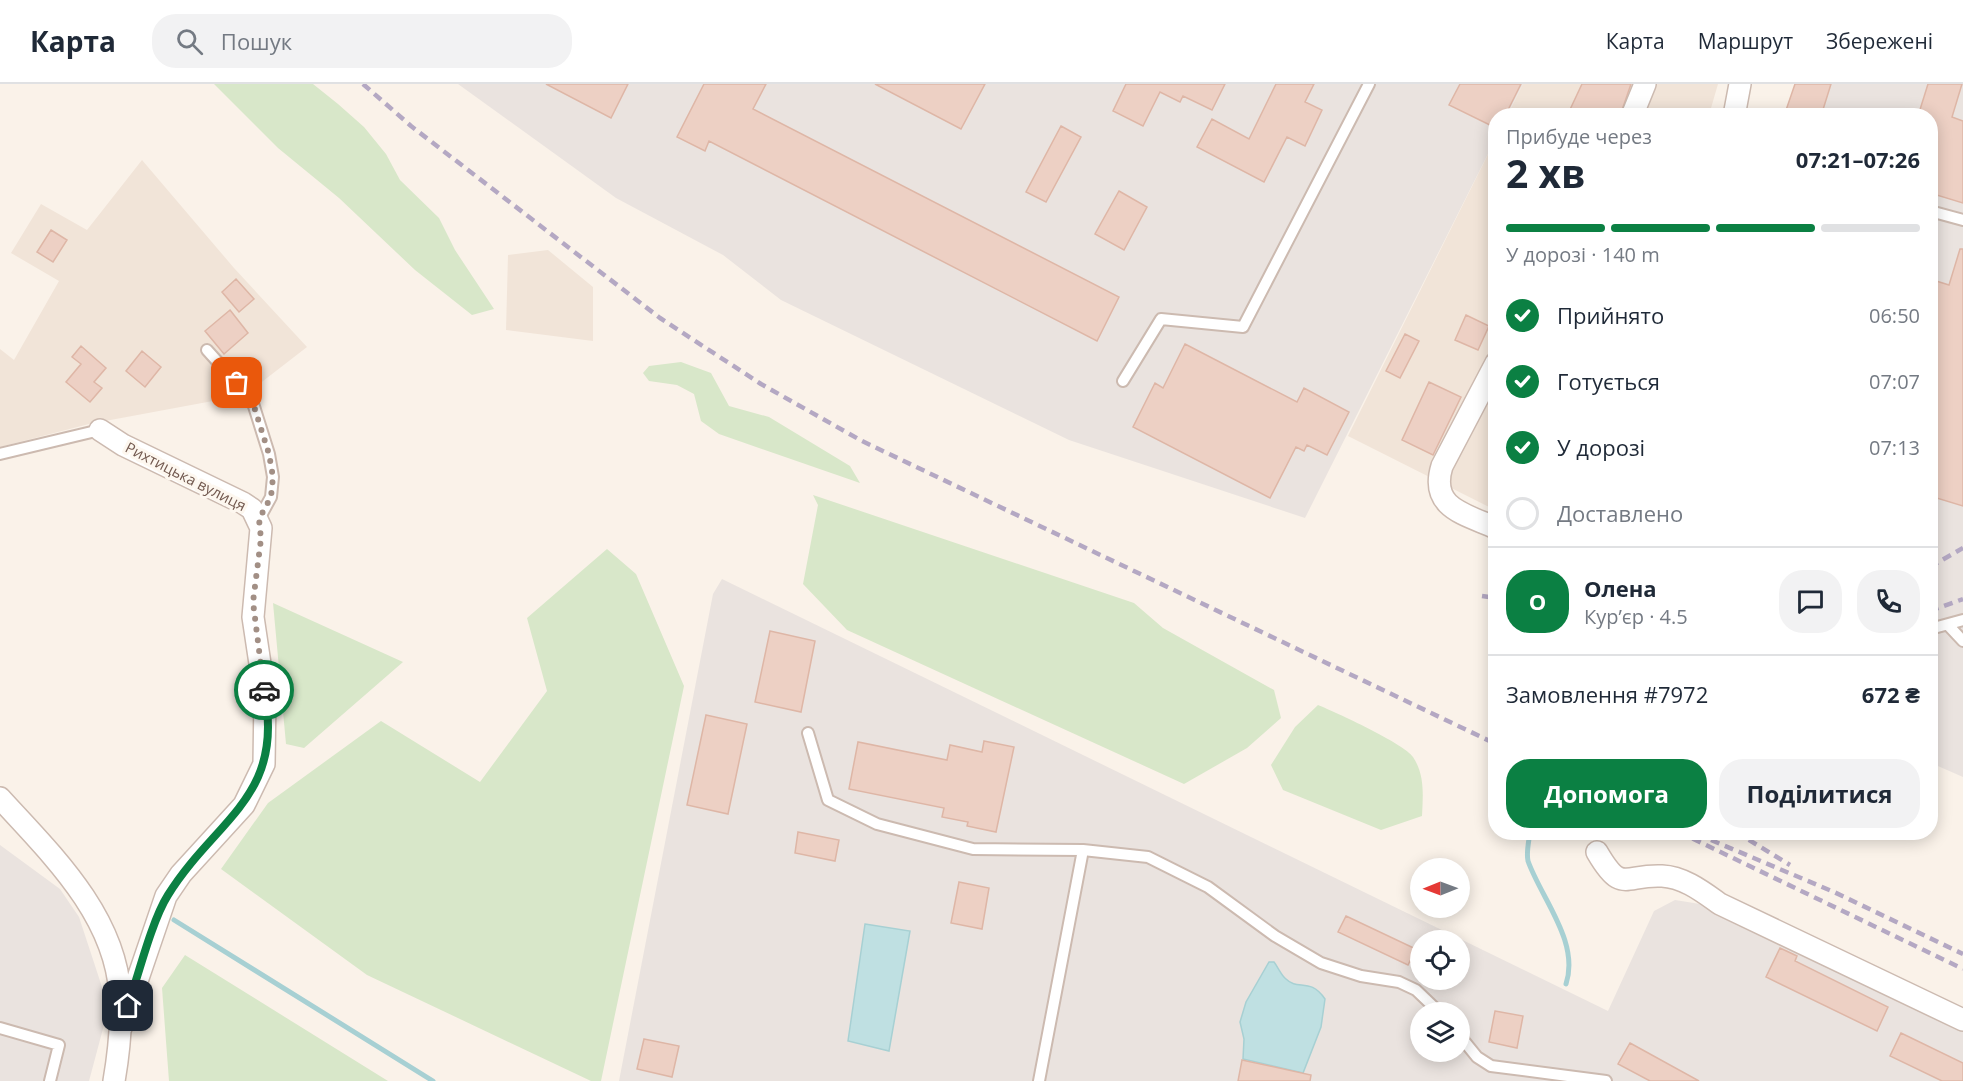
<!DOCTYPE html>
<html lang="uk">
<meta charset="utf-8">
<style>
body{margin:0;font-family:"Open Sans",sans-serif;background:#f2f2f3;color:#1f2937;height:100vh;display:flex;flex-direction:column;font-size:22px;white-space:nowrap}
*{box-sizing:border-box;margin:0}
p{font-size:20px;color:#747a83}
.icon{flex:none;width:33px;height:33px;fill:none;stroke:currentColor;stroke-width:2;stroke-linecap:round;stroke-linejoin:round}
.map{position:relative;flex:1;overflow:hidden}
.drawer{position:absolute;left:1488px;top:24px;width:450px;height:732px;display:flex;flex-direction:column;background:#fff;border-radius:24px;box-shadow:0 3px 15px #0003}
.drawer>*{flex:none}
.needle{width:39px;rotate:269deg}
.tools{position:absolute;left:1410px;top:774px;display:grid;gap:12px}
.tools a{display:grid;place-items:center;width:60px;height:60px;border-radius:50%;background:#fff;box-shadow:0 3px 15px #0003;font-size:30px}
.pin{position:absolute;display:grid;place-items:center;width:51px;height:51px;color:#fff;margin:-26px;border-radius:12px;box-shadow:0 3px 9px #0006}
.courier{position:absolute;display:grid;place-items:center;width:60px;height:60px;margin:-30px;border:4px solid #0b8043;border-radius:50%;background:#fff;color:#222;box-shadow:0 2px 8px #0007}
.headline em{font-style:normal;font-weight:700}
.headline div{display:flex;flex-direction:column-reverse}
.headline{display:flex;align-items:center;justify-content:space-between;height:102px;padding:0 18px}
h1{font-size:39px;font-weight:700;line-height:45px}
.bar{display:grid;grid-template-columns:repeat(4,1fr);gap:9px 6px;align-content:center;height:72px;padding:0 18px}
.bar i{height:8px;border-radius:4px;background:#e0e1e3}
.bar .current{background:#0b8043}
.bar p{grid-column:span 4}
.line{display:flex;align-items:center;gap:15px;padding:0 18px;border-top:2px solid #e0e1e3}
.line div{flex:1}
.round{display:grid;place-items:center;flex:none;width:63px;height:63px;border-radius:24px;background:#f2f2f3}
ol{padding:0 18px;list-style:none}
li{display:flex;align-items:center;gap:18px;height:66px}
li p{margin-inline-start:auto}
li .icon{padding:6px;border-radius:50%;background:#0b8043;color:#fff;stroke-width:4}
li:last-child{color:#747a83}
li i{width:33px;height:33px;border:3px solid #e0e1e3;border-radius:50%}
.action{display:flex;gap:12px;margin-top:auto;padding:12px 18px}
.action a{flex:1;height:69px;border-radius:24px;background:#0b8043;color:#fff;font-size:24px;font-weight:700;line-height:69px;text-align:center}
.action a+a{background:#f2f2f3;color:#1f2937}
header{display:flex;align-items:center;gap:36px;box-sizing:border-box;height:84px;padding:0 30px;background:#fff;border-bottom:2px solid #e0e1e3}
header strong{font-size:28px}
nav{display:flex;gap:33px;margin-inline-start:auto;font-size:21px}
.search{width:420px;height:54px;background:#f2f2f3;display:flex;align-items:center;gap:15px;box-sizing:border-box;padding:0 21px;border-radius:24px;color:#747a83;font-size:22px}
.map>svg:first-child{display:block}
.residential{fill:#f1e4d8}
.industrial{fill:#eae3df;fill-rule:evenodd}
.green{fill:#d8e7c9}
.water{fill:#bfe0e2;stroke:#a7d0d3;stroke-width:1.5}
.lines{fill:none;stroke-linecap:round;stroke-linejoin:round}
.stream{stroke:#a7d0d3;stroke-width:5}
.building{fill:#edd0c4;stroke:#deb6a6;stroke-width:1.5}
.service-casing{stroke:#ccbab0;stroke-width:14}
.minor-casing{stroke:#ccbab0;stroke-width:24}
.service{stroke:#fff;stroke-width:10}
.minor{stroke:#fff;stroke-width:21}
.rail{stroke:#b4a8c3;stroke-width:4.5;stroke-dasharray:9 6;stroke-linecap:butt}
.done{stroke:#a28f85;stroke-width:6;stroke-dasharray:0 10.8}
.route{stroke:#0b8043;stroke-width:8}
.labels{text-anchor:middle;dominant-baseline:central;stroke-width:6;stroke-linejoin:round;paint-order:stroke}
.street-label{font-size:15px;fill:#72594f;stroke:#fdf7ef}
</style>
<header>
<strong>Карта</strong>
<div class="search"><svg class="icon" aria-label="search" viewBox="0 0 24 24"><circle cx="10" cy="10" r="6"/><path d="M15 15l6 6"/></svg>Пошук</div>
<nav><a>Карта</a><a>Маршрут</a><a>Збережені</a></nav>
</header>
<div class="map">
<svg width="1963" height="997" viewBox="0 0 1963 997">
<rect width="100%" height="100%" fill="#faf2e9"/>
<path class="residential" d="M1523 0H1718L1709 31 1507 32Z
M1495 56V426L1348 352Z
M142 76 234 184 307 263 245 311 89 340 0 363V265L14 276 59 197 11 169 41 120 87 146Z
M548 166 593 203V257L506 246 508 171Z"/>
<path class="industrial" d="M458 0H1523L1507 31 1496 32 1495 56 1305 434 1069 356 781 216 723 171 616 114Z
M1795 0H1963V693L1931 679 1930 32H1784Z
M722 495 1608 927 1654 827 1675 816 1700 820 1963 945V997H619L713 510ZM1420 856H1460V896H1420ZM1420 928H1460V968H1420Z
M0 761 60 805 79 833 102 903 104 941 89 997H0Z"/>
<path class="green" d="M214 0H313L338 20 364 43 386 70 400 96 439 134 455 166 494 225 472 231 415 186 339 114 278 64Z
M681 278 711 289 729 322 769 333 850 382 860 399 719 350 701 337 694 310 677 301 649 297 643 289 649 282Z
M813 411 1134 519 1163 544 1274 606 1281 634 1247 664 1184 700 847 546 803 500 818 421Z
M607 465 636 490 684 602 601 997H591L367 891 221 785 268 719 381 637 480 698 547 607 527 534Z
M273 519 403 578 304 664 286 660Z
M1318 621C1335 628 1405 660 1413 673 1425 691 1423 711 1422 732L1381 746 1283 706 1271 681 1295 643Z
M185 871 388 997H169L162 904Z"/>
<path class="water" d="M865 840 910 847 889 967 848 957Z
M1269 878H1274C1278 883 1281 891 1286 895 1298 907 1310 893 1325 915L1321 943 1303 989 1243 975 1244 955 1240 938 1246 918Z"/>
<g class="lines">
<path class="stream" d="M1530 748C1529 757 1526 768 1528 777 1541 814 1580 858 1566 900
M174 836 433 997"/>
</g>
<path class="building" d="M546 0H628L611 34Z
M704 0H766L753 25 1119 213 1097 257 709 57 705 67 677 53Z
M875 0H985L961 45Z
M1126 0H1225L1212 26 1183 12 1180 18 1160 8 1143 42 1113 27Z
M1276 0H1314L1305 18 1322 26 1305 62 1287 53 1264 98 1197 63 1212 35 1249 55Z
M1460 0H1521L1505 32H1496V44L1449 21Z
M1582 0H1631L1620 32H1567Z
M1795 0H1831L1821 32H1784Z
M1928 0H1962L1952 33 1963 37V119L1930 109V32H1918Z
M1061 42 1081 53 1046 118 1026 108Z
M1119 107 1147 123 1124 166 1095 150Z
M51 146 67 156 53 178 37 168Z
M1960 165H1963V422L1930 412V195L1949 201Z
M236 195 254 215 239 228 222 208Z
M230 226 248 249 224 270 205 247Z
M1466 231 1489 242 1478 266 1455 256Z
M1405 250 1419 257 1400 294 1386 287Z
M1185 260 1297 318 1304 304 1349 328 1327 371 1307 361 1304 367 1296 363 1270 414 1133 343 1155 299 1163 304Z
M81 262 106 284 94 298 102 304 90 318 66 298 81 280 72 273Z
M142 267 161 283 145 303 126 287Z
M1429 298 1461 313 1433 371 1402 356Z
M770 547 815 557 801 628 755 618Z
M706 631 747 640 728 730 687 721Z
M984 657 1014 663 996 748 967 742 968 738 942 733 944 724 849 705 858 658 947 676 950 661 982 668Z
M798 748 839 756 835 777 795 769Z
M959 798 989 804 982 845 951 839Z
M1346 832 1420 867V882L1410 877 1408 881 1338 848Z
M1780 864 1797 872 1795 877 1888 923 1877 947 1766 893Z
M1495 927 1523 932 1517 964 1489 958Z
M1901 949 1963 979V997H1942L1890 972Z
M644 955 679 962 672 993 637 985Z
M1630 959 1699 997H1650L1618 980Z
M1242 976 1311 991 1310 997H1238Z"/>
<g class="lines">
<defs>
<path id="service" d="M1930 127 1963 136
M207 266 252 316 269 370 273 393 271 413 259 435
M1123 297 1161 235 1243 243 1369 0
M0 370 100 346
M1948 541 1963 557
M1930 545 1963 536
M808 649 828 716 877 740 973 765 1083 766
M0 944 59 961 50 997
M1460 952 1477 973 1491 982 1606 997
M1039 997 1083 766 1148 773 1208 803 1275 852 1321 879 1361 892 1399 898 1416 906 1439 928"/>
<path id="minor" d="M1632 32 1645 0
M1734 32 1740 0
M1496 279 1442 382C1429 424 1465 430 1496 444
M100 346 123 361 243 419 252 425 261 444 253 533 265 613 264 680 244 721 181 790 166 812 121 944
M0 714C50 769 115 830 120 910 122 939 119 968 114 997
M1597 768C1622 811 1624 790 1662 792 1684 793 1703 808 1720 820L1963 936"/>
</defs>
<use href="#service" class="service-casing"/>
<use href="#minor" class="minor-casing"/>
<use href="#service" class="service"/>
<use href="#minor" class="minor"/>
<path class="rail" d="M363 0 411 42 660 234 761 300 862 357 1496 660
M1930 483 1963 464
M1482 512 1496 514
M1930 527 1963 515
M1679 748 1963 885
M1736 748 1790 781
M1852 748 1862 752
M1711 756 1834 808 1963 870"/>
</g>
<g class="lines">
<path class="done" d="M237 299 252 316 269 370 273 393 271 413 259 435 261 455 253 518 264 606"/>
<path class="route" d="M128 922C138 892 152 836 168 811 215 735 286 713 264 606"/>
</g>
<g class="labels">
<g class="street-label">
<text transform="translate(186 392) rotate(27)">Рихтицька вулиця</text>
</g>
</g>
</svg>
<div class="tools">
<a><svg class="needle" viewBox="-14 -14 28 28"><path d="M0-13l5 13h-10z" fill="#e53935"/><path d="M0 13l5-13h-10z" fill="#747a83"/></svg></a>
<a><svg class="icon" aria-label="locate" viewBox="0 0 24 24"><circle cx="12" cy="12" r="6"/><path d="M12 2v4M12 18v4M2 12h4M18 12h4"/></svg></a>
<a><svg class="icon" aria-label="layers" viewBox="0 0 24 24"><path d="M12 4l9 5-9 5-9-5zM3 14l9 5 9-5"/></svg></a>
</div>
<div class="pin" style="left:237px;top:299px;background:#ea580c"><svg class="icon" aria-label="bag" viewBox="0 0 24 24"><path d="M5 8h14l-1 12H6zM9 8a3 3 0 0 1 6 0"/></svg></div>
<div class="pin" style="left:128px;top:922px;background:#1f2937"><svg class="icon" aria-label="home" viewBox="0 0 24 24"><path d="M3 11l9-7 9 7M6 9v11h12V9"/></svg></div>
<div class="courier" style="left:264px;top:606px"><svg class="icon" aria-label="car" viewBox="0 0 24 24"><path d="M5 17H2v-5l4-1 3-4h7l3 4 3 1v5h-3M9 17h6M6 11h13"/><circle cx="7" cy="17" r="2"/><circle cx="17" cy="17" r="2"/></svg></div>
<section class="drawer">
<div class="headline"><div><h1>2 хв</h1><p>Прибуде через</p></div><em>07:21–07:26</em></div>
<div class="bar"><i class="current"></i><i class="current"></i><i class="current"></i><i></i><p>У дорозі · 140 m</p></div>
<ol>
<li><svg class="icon" aria-label="check" viewBox="0 0 24 24"><path d="M5 12l5 5 9-10"/></svg>Прийнято<p>06:50</p></li>
<li><svg class="icon" aria-label="check" viewBox="0 0 24 24"><path d="M5 12l5 5 9-10"/></svg>Готується<p>07:07</p></li>
<li><svg class="icon" aria-label="check" viewBox="0 0 24 24"><path d="M5 12l5 5 9-10"/></svg>У дорозі<p>07:13</p></li>
<li><i></i>Доставлено</li>
</ol>
<div class="line" style="height:108px"><b class="round" style="background:#0b8043;color:#fff">О</b><div><b>Олена</b><p>Кур’єр · 4.5</p></div><a class="round"><svg class="icon" aria-label="chat" viewBox="0 0 24 24"><path d="M4 5h16v11H9l-5 4z"/></svg></a><a class="round"><svg class="icon" aria-label="phone" viewBox="0 0 24 24"><path d="M5 4h4l2 5-3 2q2 4 5 5l2-3 5 2v4C11 20 4 13 5 4z"/></svg></a></div>
<div class="line" style="height:78px"><div>Замовлення #7972</div><b>672 ₴</b></div>
<div class="action"><a>Допомога</a><a>Поділитися</a></div>
</section>
</div>
